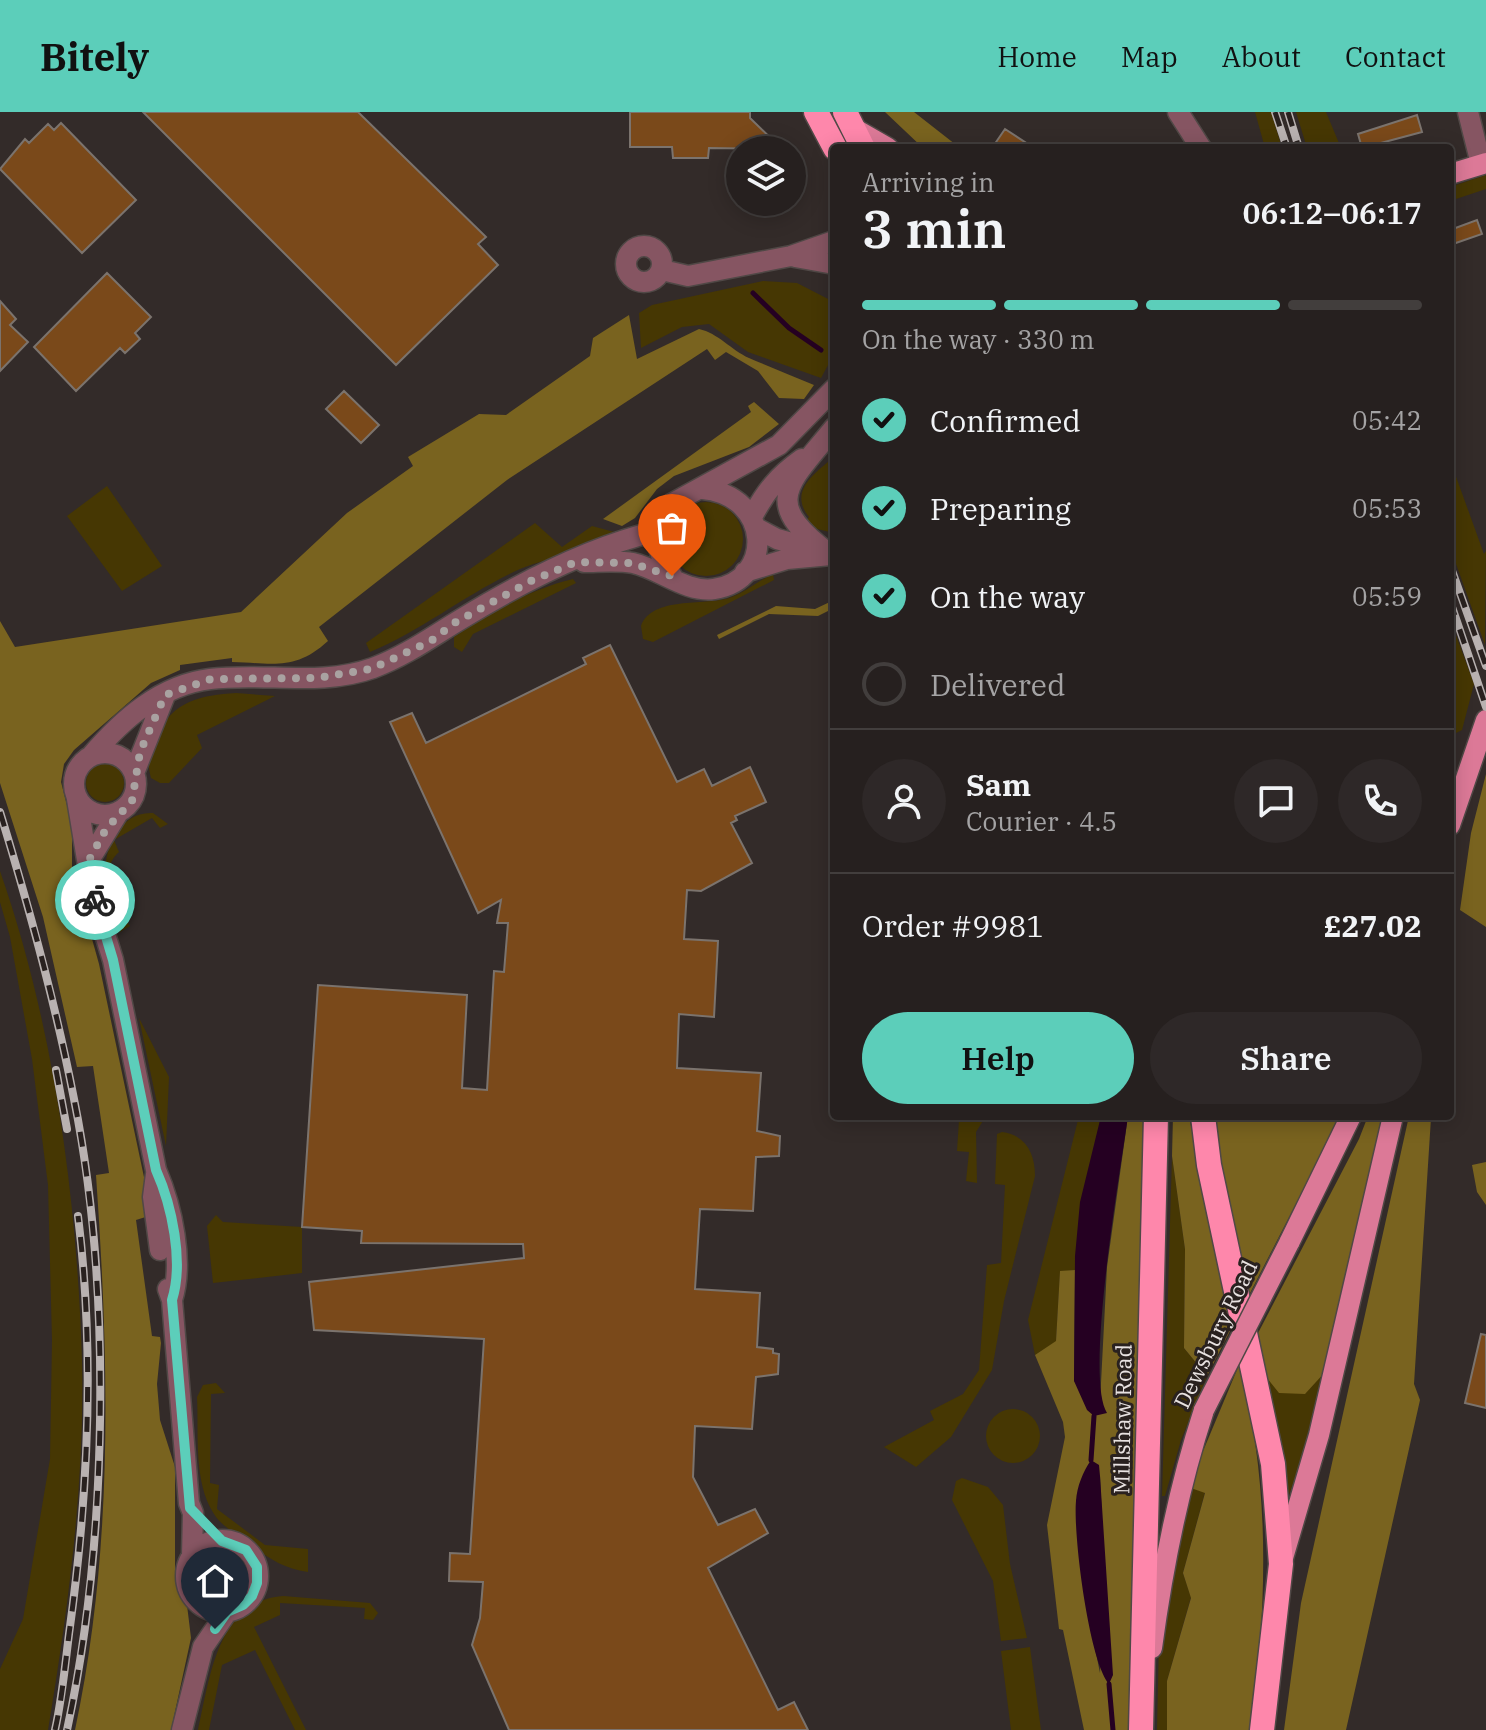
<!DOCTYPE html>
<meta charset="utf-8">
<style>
body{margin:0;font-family:"IBM Plex Serif",serif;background:#2e2828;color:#f1f3f6;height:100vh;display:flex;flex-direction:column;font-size:30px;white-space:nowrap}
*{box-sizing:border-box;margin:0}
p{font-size:26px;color:#a4a3a4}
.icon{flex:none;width:44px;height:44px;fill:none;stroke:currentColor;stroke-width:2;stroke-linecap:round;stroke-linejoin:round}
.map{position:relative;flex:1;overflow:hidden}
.side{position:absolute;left:830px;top:32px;width:624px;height:976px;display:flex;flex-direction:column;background:#26201f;border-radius:8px;box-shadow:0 4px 20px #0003,0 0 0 2px #423e3d}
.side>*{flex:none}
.buttons{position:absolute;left:726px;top:24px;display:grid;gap:16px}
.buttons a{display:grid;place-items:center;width:80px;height:80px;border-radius:50%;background:#26201f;box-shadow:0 4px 20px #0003,0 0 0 2px #423e3d;font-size:40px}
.pin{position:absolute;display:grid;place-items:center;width:68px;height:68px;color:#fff;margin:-82px -34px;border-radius:50% 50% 50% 0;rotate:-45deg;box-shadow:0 0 8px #0007}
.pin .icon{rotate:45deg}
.courier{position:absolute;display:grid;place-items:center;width:80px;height:80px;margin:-40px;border:6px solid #5cceba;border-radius:50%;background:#fff;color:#222;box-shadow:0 2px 10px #0007}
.summary em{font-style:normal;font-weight:600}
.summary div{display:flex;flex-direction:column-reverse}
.summary{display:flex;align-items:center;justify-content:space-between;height:136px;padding:0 32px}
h1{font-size:52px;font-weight:600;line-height:60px}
.bar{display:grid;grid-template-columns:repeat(4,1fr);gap:12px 8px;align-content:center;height:96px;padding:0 32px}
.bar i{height:10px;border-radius:6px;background:#423e3d}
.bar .active{background:#5cceba}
.bar p{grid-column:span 4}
.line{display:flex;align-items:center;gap:20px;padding:0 32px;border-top:2px solid #423e3d}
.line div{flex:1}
.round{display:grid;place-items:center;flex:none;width:84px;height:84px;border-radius:42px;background:#2e2828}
ol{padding:0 32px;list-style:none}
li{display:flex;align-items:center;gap:24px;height:88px}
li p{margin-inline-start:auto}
li .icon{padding:8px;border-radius:50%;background:#5cceba;color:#111;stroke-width:4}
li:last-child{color:#a4a3a4}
li i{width:44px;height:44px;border:4px solid #423e3d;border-radius:50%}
.action{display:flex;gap:16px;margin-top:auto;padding:16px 32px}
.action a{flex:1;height:92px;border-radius:48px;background:#5cceba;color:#111;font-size:32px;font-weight:600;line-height:92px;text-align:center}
.action a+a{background:#2e2828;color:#f1f3f6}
header{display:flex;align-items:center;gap:48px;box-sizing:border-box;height:112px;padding:0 40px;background:#5cceba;color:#111}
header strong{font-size:38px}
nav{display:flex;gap:44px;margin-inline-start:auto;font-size:28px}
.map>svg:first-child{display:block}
.green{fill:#463703}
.forest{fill:#79631f;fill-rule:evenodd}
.water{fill:#250022}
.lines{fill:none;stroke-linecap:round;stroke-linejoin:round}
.stream{stroke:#250022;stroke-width:5}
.building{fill:#7a491a;stroke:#7b736d;stroke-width:2}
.minor-casing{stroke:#504846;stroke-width:23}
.major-casing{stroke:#504846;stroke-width:23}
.highway-casing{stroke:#504846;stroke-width:27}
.minor{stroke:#865562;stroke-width:20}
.major{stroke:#dc7997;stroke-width:20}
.highway{stroke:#fe87ab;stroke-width:24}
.rail-casing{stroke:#b9b2b1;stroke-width:8}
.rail{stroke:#29211f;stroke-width:5;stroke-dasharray:15;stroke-linecap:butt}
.major-bridge-casing{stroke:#504846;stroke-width:23;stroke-linecap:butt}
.major-bridge{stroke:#dc7997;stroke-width:20}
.done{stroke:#a9a2a1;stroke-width:8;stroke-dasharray:0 14.4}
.route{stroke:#5cceba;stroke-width:10}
.labels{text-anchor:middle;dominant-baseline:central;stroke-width:6;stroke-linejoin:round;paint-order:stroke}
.street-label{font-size:22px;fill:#e8e2e1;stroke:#29211f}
</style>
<header>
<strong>Bitely</strong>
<nav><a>Home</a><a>Map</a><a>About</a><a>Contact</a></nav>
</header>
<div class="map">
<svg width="1486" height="1618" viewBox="0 0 1486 1618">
<rect width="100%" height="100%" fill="#332b29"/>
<path class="green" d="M1255 0H1271L1282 36H1265Z
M1296 0H1326L1341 36H1307Z
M1486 63V77L1450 89V75Z
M763 169 797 171 832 189 834 242 821 266 748 240 709 212 682 215 641 236 639 201 652 193Z
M834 345V421L813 416 806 409 809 405C788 379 815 361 834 345Z
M1450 348 1484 442 1486 439 1485 533 1450 435Z
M107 374 162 454 122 479 67 404Z
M669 427a37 37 0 1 1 74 0a37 37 0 1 1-74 0Z
M535 411 562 435 592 414 618 421C592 441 551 444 520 457 467 481 423 518 370 540L366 531Z
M773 462 774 468 653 530 643 527 641 514C652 484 704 494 729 486 744 481 758 469 773 462Z
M573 467 576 471 473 522 462 540 454 535V525C493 499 528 478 573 467Z
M1450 507 1474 572 1462 618 1450 624Z
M236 581 275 584 197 623 202 636 169 671H160L151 666C146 648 150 639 157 623 173 589 201 583 236 581Z
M86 671a19 19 0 1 1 38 0a19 19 0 1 1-38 0Z
M153 701 168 712 160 716 152 706 114 728 119 740C95 761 118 792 130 814L120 820C114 804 107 788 105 771 102 741 118 699 153 701Z
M0 759C54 914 77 1085 82 1249 85 1372 68 1497 48 1618H0V1557L23 1507 50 1347 52 1228 48 1073 32 947 10 825 0 790Z
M139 906 169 965 166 1034Z
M971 1004H986L976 1020 977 1071 966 1069 969 1040 957 1039 959 1008Z
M1079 1004H1101L1075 1158 1060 1160 1056 1230 1035 1243 1028 1208Z
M1002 1020C1026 1023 1035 1042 1035 1064L1004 1189 992 1258 951 1325 916 1355 884 1335 934 1308 930 1299 963 1282 979 1258 987 1153 1001 1151 1005 1073 995 1072 997 1022Z
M1172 1044 1185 1137 1184 1236 1207 1264 1181 1328 1165 1384H1162Z
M216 1103 223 1110 302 1115V1161L213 1171 207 1114Z
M1326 1259 1311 1322 1286 1391 1263 1261Z
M216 1271 225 1281 211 1282 210 1371 219 1373 217 1397 265 1433 308 1437V1460C282 1456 268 1446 247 1430 236 1421 222 1415 214 1402 193 1370 199 1321 197 1285L203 1273Z
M986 1324a27 27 0 1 1 54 0a27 27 0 1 1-54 0Z
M962 1366 988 1375 1003 1393 1010 1452 1027 1526 1001 1529 993 1469 952 1388 956 1369Z
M1188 1375 1205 1380 1183 1461 1191 1485 1167 1569V1618H1157L1159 1530Z
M201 1463a19 19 0 1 1 38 0a19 19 0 1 1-38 0Z
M283 1484 370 1491 378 1501 373 1508 364 1507 365 1496 280 1491V1503L254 1515 306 1618H295L255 1538 222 1553 209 1618H198C210 1566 217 1489 283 1484Z
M1030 1535 1041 1618H1011L1001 1539Z"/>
<path class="forest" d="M885 0H914L960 36H923Z
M629 203 637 247 699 217C718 221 731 238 749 246 770 255 792 264 814 273L804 287 779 286 758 259 726 240 715 248 707 237 507 368 319 515 328 529C295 559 274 551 232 550V546L180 553V558L151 571 74 638 64 652 61 670 72 713V755L99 852 152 1103 136 1108 152 1224 160 1225 161 1231 157 1272 160 1308 175 1355V1470L187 1493 191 1526 171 1618H75C114 1435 109 1249 96 1063L109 1061 93 954 77 955 43 805 0 671V509L15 535 241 500 347 401 413 354 408 345 479 302 506 303 590 244 593 226Z
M754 290 779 312 749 335 674 364 657 377 635 406 622 414 603 407 751 300 748 294Z
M834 488V496L818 504 769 502 719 527 717 523 776 494 815 497Z
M1486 662V815L1460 798 1471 721Z
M1128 1004H1145L1130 1618H1084L1063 1518 1059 1517 1047 1413 1065 1325 1063 1310 1035 1243 1056 1229 1060 1159 1075 1158 1074 1269 1100 1290 1107 1155ZM1100 1364 1105 1472 1100 1561 1084 1481 1076 1388Z
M1173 1004H1189L1231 1217 1207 1264 1184 1236 1185 1137 1172 1044Z
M1209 1004H1341L1247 1187Z
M1368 1004H1384L1326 1259 1305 1282 1279 1281 1263 1261 1257 1223 1359 1027Z
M1409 1004 1431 1006 1414 1272 1420 1288 1346 1618H1284L1301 1491Z
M1486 1050V1093L1477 1080 1472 1053Z
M1239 1253C1272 1374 1266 1494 1252 1618H1167V1569L1191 1486 1183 1461 1205 1381 1188 1375Z"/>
<path class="water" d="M1101 1004H1128C1121 1056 1084 1265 1107 1301L1094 1304 1087 1298 1074 1269 1075 1144 1080 1090Z
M1091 1348 1099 1353 1100 1364 1113 1563 1109 1572C1089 1549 1073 1423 1076 1389 1077 1374 1083 1360 1091 1348Z"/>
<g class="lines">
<path class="stream" d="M753 181 789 216 821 238
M1091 1348 1094 1304
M1109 1572 1113 1618"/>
</g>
<path class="building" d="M143 0H358L486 125 478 132 498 153 396 253Z
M630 0H750V6L782 37 709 36 708 46H673L672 35H630Z
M1417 3 1422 20 1362 36 1358 22Z
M61 11 136 88 82 141 0 57 25 27 29 31 48 12 54 18Z
M1005 17 1034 36H992Z
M1477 108 1482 122 1450 133V118Z
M107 161 151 205 135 221 140 227 125 241 120 236 76 279 34 235Z
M0 189 16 207 10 213 28 230 0 259Z
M344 279 379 313 361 331 326 297Z
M610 533 677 670 704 657 712 674 750 655 766 690 735 704 737 708 731 711 752 751 701 779 687 778 684 827 718 829 714 905 679 902 677 956 761 961 757 1019 780 1024 779 1044 756 1045 753 1099 700 1097 695 1177 760 1181 757 1235 773 1237V1241L779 1242 778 1262 756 1265 752 1317 695 1314 693 1365 718 1413 755 1397 768 1421 708 1456 778 1598 794 1590 808 1618H509L472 1533 480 1506 483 1470 449 1469 450 1441 470 1442 484 1227 314 1218 309 1170 524 1146 523 1132 361 1131 362 1119 302 1115 318 873 467 883 462 976 487 978 494 859 504 860 508 811H497L501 788 478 801 390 610 412 601 426 631 586 552 583 546Z
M1481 1222 1486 1223V1296L1465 1291Z"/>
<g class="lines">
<defs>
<path id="minor" d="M1178 0 1201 36
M1468 0 1481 52
M626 152a18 18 0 1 1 36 0a18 18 0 1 1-36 0Z
M795 145 834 152
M662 158 688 164 791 144 834 129
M752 405C766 379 778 364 802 347
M756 416 777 427 820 439
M831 443C759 390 788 373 834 316
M584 450C599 450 618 448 633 451 660 457 686 481 714 477 775 468 772 384 703 377
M745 460 787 447 831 443
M672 464C654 438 653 417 671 392L779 333 834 277
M74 672a31 31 0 1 1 62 0a31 31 0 1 1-62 0Z
M91 644C122 608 160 573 210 567 264 560 320 575 373 556 405 544 430 526 458 509 518 472 589 435 657 419
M134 661 165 583
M77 687 93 784 113 848 156 1058C172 1095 184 1150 172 1188
M88 750 118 701
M156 1062 153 1085 160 1138
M168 1177 172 1188 189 1391 193 1401 192 1444
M186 1464a36 36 0 1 1 72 0a36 36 0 1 1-72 0Z
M182 1618 203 1535 227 1500"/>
<path id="major" d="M855 17 888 36
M1450 62 1486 51
M1450 713 1486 608
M1289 1131 1351 1004
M1283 1446 1319 1323 1393 1004
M1152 1536C1163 1454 1178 1377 1204 1298"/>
<path id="highway" d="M816 0 835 36
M845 0 863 36
M1203 1004 1209 1053 1273 1352 1281 1452 1262 1618
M1141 1618 1156 1004"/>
</defs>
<use href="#minor" class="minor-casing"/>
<use href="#major" class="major-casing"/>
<use href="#highway" class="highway-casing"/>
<use href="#minor" class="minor"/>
<use href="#major" class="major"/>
<use href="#highway" class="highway"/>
<defs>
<path id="rail" d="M1275 0 1287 36
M1288 0 1299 36
M1450 453 1486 554
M1450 489 1486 595
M0 700C29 795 55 889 74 987 112 1176 108 1429 67 1618
M56 958 67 1017
M55 1618C62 1587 65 1554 69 1522 88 1386 95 1241 78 1104"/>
</defs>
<use href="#rail" class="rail-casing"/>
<use href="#rail" class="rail"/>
<defs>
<path id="major-bridge" d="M1204 1298 1289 1131"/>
</defs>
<use href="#major-bridge" class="major-bridge-casing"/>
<use href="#major-bridge" class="major-bridge"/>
</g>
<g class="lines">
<path class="done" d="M95 788 88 750 106 717 132 689 140 640 165 583 211 567 317 566 371 557 431 529 456 510 531 469 576 450 631 451 672 464"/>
<path class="route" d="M95 788 113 848 156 1058C172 1094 184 1150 172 1188L190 1396 222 1429 246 1438 257 1455V1471L252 1484 243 1493 227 1500 215 1517"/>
</g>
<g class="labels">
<g class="street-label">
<text transform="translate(1215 1222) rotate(-64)">Dewsbury Road</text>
<text transform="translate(1122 1307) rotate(-89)">Millshaw Road</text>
</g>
</g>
</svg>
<div class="buttons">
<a><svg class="icon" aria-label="layers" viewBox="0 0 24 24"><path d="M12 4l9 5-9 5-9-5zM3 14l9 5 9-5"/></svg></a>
</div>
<div class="pin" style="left:672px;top:464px;background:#ea580c"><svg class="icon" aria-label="bag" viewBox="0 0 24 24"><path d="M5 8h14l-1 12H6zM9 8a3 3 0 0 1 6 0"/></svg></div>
<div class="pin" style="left:215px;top:1517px;background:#1f2937"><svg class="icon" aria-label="home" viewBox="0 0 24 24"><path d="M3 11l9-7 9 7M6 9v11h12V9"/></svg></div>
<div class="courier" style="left:95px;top:788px"><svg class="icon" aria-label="bike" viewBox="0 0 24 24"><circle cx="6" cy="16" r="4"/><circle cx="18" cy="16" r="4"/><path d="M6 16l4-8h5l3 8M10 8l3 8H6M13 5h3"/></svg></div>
<section class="side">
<div class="summary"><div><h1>3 min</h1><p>Arriving in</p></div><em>06:12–06:17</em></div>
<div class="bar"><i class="active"></i><i class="active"></i><i class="active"></i><i></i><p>On the way · 330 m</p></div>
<ol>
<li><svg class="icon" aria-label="check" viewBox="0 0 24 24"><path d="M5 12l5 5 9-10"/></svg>Confirmed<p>05:42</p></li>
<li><svg class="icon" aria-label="check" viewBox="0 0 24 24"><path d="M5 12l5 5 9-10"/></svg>Preparing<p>05:53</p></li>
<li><svg class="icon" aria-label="check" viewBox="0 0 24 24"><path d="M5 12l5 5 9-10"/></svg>On the way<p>05:59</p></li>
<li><i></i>Delivered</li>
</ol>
<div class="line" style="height:144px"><a class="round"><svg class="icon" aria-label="person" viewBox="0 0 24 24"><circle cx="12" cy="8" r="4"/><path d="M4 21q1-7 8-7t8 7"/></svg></a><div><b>Sam</b><p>Courier · 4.5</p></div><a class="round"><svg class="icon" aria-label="chat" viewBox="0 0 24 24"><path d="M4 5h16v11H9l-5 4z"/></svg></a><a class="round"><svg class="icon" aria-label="phone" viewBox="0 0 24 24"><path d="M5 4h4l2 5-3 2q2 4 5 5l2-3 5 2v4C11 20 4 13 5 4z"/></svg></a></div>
<div class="line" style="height:104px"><div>Order #9981</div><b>£27.02</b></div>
<div class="action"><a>Help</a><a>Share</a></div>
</section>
</div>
